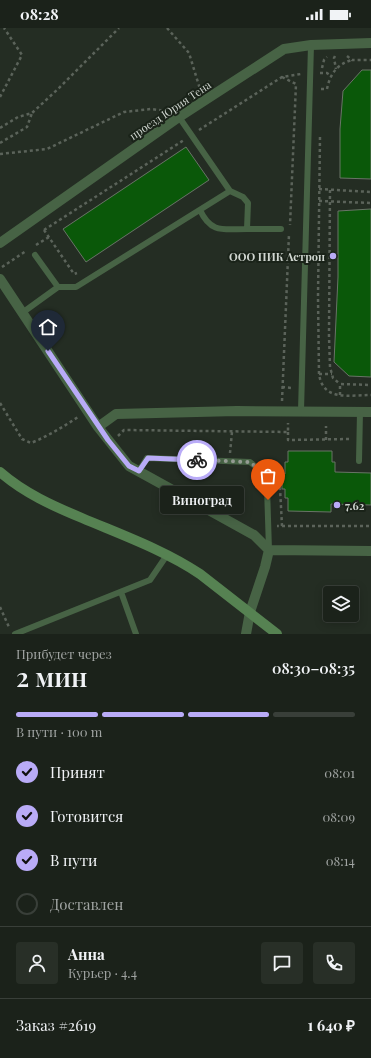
<!DOCTYPE html>
<html lang="ru">
<meta charset="utf-8">
<style>
body{margin:0;font-family:"Playfair Display",serif;background:#282f27;color:#f1f3f6;height:100vh;display:flex;flex-direction:column;font-size:15px;white-space:nowrap}
*{box-sizing:border-box;margin:0}
p{font-size:13px;color:#a0a4a2}
.icon{flex:none;width:22px;height:22px;fill:none;stroke:currentColor;stroke-width:2;stroke-linecap:round;stroke-linejoin:round}
.map{position:relative;height:606px;overflow:hidden}
.side{display:flex;flex-direction:column;background:#1b221a;flex:1}
.side>*{flex:none}
.fabs{position:absolute;left:323px;top:558px;display:grid;gap:8px}
.fabs a{display:grid;place-items:center;width:36px;height:36px;border-radius:4px;background:#1b221a;box-shadow:0 2px 10px #0003,0 0 0 1px #393f39;font-size:20px}
.pin{position:absolute;display:grid;place-items:center;width:34px;height:34px;color:#fff;margin:-41px -17px;border-radius:50% 50% 50% 0;rotate:-45deg;box-shadow:0 0 4px #0007}
.pin .icon{rotate:45deg}
.courier{position:absolute;display:grid;place-items:center;width:40px;height:40px;margin:-20px;border:3px solid #b9abf7;border-radius:50%;background:#fff;color:#222;box-shadow:0 1px 5px #0007}
.bubble{position:absolute;height:28px;border-radius:4px;background:#1b221a;box-shadow:0 2px 10px #0003,0 0 0 1px #393f39;font-size:13px;font-weight:600;line-height:28px;text-align:center}
.summary em{font-style:normal;font-weight:600}
.summary div{display:flex;flex-direction:column-reverse}
.summary{display:flex;align-items:center;justify-content:space-between;height:68px;padding:0 16px}
h1{font-size:26px;font-weight:600;line-height:30px}
.bar{display:grid;grid-template-columns:repeat(4,1fr);gap:6px 4px;align-content:center;height:48px;padding:0 16px}
.bar i{height:5px;border-radius:3px;background:#393f39}
.bar .selected{background:#b9abf7}
.bar p{grid-column:span 4}
.line{display:flex;align-items:center;gap:10px;padding:0 16px;border-top:1px solid #393f39}
.line div{flex:1}
.round{display:grid;place-items:center;flex:none;width:42px;height:42px;border-radius:4px;background:#282f27}
ol{padding:0 16px;list-style:none}
li{display:flex;align-items:center;gap:12px;height:44px}
li p{margin-inline-start:auto}
li .icon{padding:4px;border-radius:50%;background:#b9abf7;color:#111;stroke-width:4}
li:last-child{color:#a0a4a2}
li i{width:22px;height:22px;border:2px solid #393f39;border-radius:50%}
.status{display:flex;justify-content:space-between;align-items:center;height:28px;padding:0 20px;background:#1b221a;direction:ltr}
.status svg{height:11px;fill:currentColor}
.map>svg:first-child{display:block}
.building{fill:#0a5809;stroke:#697467}
.lines{fill:none;stroke-linecap:round;stroke-linejoin:round}
.path{stroke:#5b635a;stroke-width:2.5;stroke-dasharray:3 3;stroke-linecap:butt}
.lane{stroke:#476345;stroke-width:6}
.street{stroke:#476345;stroke-width:10}
.secondary{stroke:#568252;stroke-width:10}
.done{stroke:#949b93;stroke-width:4;stroke-dasharray:0 7.2}
.route{stroke:#b9abf7;stroke-width:5}
.poi-dot{fill:#b9abf7;stroke:#1a2319;stroke-width:1.5}
.labels{text-anchor:middle;dominant-baseline:central;stroke-width:4;stroke-linejoin:round;paint-order:stroke}
.street-label{font-size:11px;fill:#d0d6d0;stroke:#1a2319}
.poi-label{font-size:11px;font-weight:bold;fill:#d0d6d0;stroke:#1a2319;text-anchor:end}
</style>
<div class="status"><b>08:28</b><svg viewBox="0 0 49 12"><path d="M0 12V9h3v3zM5 12V6h3v6zM10 12V3h3v9zM15 12V0h3v12zM26 1h20v11H26zM47 4h2v5h-2z"/></svg></div>
<div class="map">
<svg width="371" height="606" viewBox="0 0 371 606">
<rect width="100%" height="100%" fill="#242d23"/>
<path class="building" d="M362 42H371V151L340 150V101L343 63Z
M186 119 209 152 86 234 63 201Z
M371 181V349L349 348 334 334 338 249V183Z
M288 423H332V434H335V444L371 445V477L331 476V484L288 483V470H285V461H282V446H285V434H288Z"/>
<g class="lines">
<path class="path" d="M167 0 189 25 200 61
M335 28 334 30 336 41
M347 28 352 32H371
M322 40 324 32 327 29
M320 45H327L331 48
M282 49 296 56 290 197
M321 61H327C330 46 337 36 352 32
M0 69 22 27 4 0
M0 100 18 89 32 85 58 61 119 0
M199 102 282 49 301 46
M320 109 318 269 319 346C323 374 350 367 371 367
M0 115 27 99 32 85
M0 126 47 121 124 84 151 81 166 83
M319 161 371 164
M330 162 329 308 330 339 333 350 340 356
M319 173 371 175
M44 202 184 112
M44 202 74 246 77 245
M36 217 49 209
M2 239 26 223
M319 346H332
M282 359 292 360
M340 367V356L371 357
M282 373 289 206
M0 375 22 411 31 415C48 408 63 399 78 389
M288 404V412L350 411
M118 408 124 402 288 404V395
M326 412V398
M230 425 232 404
M269 439 274 437 279 441 282 498H277
M282 498H371
M0 579 9 599"/>
<path class="lane" d="M230 163 243 169 248 175 247 201H281
M200 182C211 206 224 201 247 201
M35 227 58 259
M22 285 58 259H76L230 163 179 89
M301 383 311 17
M359 433 360 384
M139 443 147 430 250 434 262 444 267 459 269 522
M121 564 136 606
M15 606 150 552 167 527"/>
<path class="street" d="M0 215 179 89 284 21 311 17 371 15
M0 251 98 399
M269 522 371 523
M246 606 250 584 265 539 269 522 254 507 129 438 98 399 116 386 237 383 371 384"/>
<path class="secondary" d="M0 444C24 465 53 478 82 490 122 507 164 522 200 546L277 606"/>
</g>
<g class="lines">
<path class="done" d="M197 432 250 434 262 444 268 459V472"/>
<path class="route" d="M48 323 108 412 129 438 139 443 148 430 197 432"/>
</g>
<g class="poi-dot">
<circle cx="333" cy="228" r="4"/>
<circle cx="337" cy="477" r="4"/>
</g>
<g class="labels">
<g class="street-label">
<text transform="translate(170 82) rotate(-34)">проезд Юрия Тена</text>
</g>
<g class="poi-label">
<text x="325" y="228">ООО ПИК Астрон</text>
<text x="345" y="477" text-anchor="start">7.62</text>
</g>
</g>
</svg>
<div class="fabs">
<a><svg class="icon" aria-label="layers" viewBox="0 0 24 24"><path d="M12 4l9 5-9 5-9-5zM3 14l9 5 9-5"/></svg></a>
</div>
<div class="pin" style="left:268px;top:472px;background:#ea580c"><svg class="icon" aria-label="bag" viewBox="0 0 24 24"><path d="M5 8h14l-1 12H6zM9 8a3 3 0 0 1 6 0"/></svg></div>
<div class="pin" style="left:48px;top:323px;background:#1f2937"><svg class="icon" aria-label="home" viewBox="0 0 24 24"><path d="M3 11l9-7 9 7M6 9v11h12V9"/></svg></div>
<div class="courier" style="left:197px;top:432px"><svg class="icon" aria-label="bike" viewBox="0 0 24 24"><circle cx="6" cy="16" r="4"/><circle cx="18" cy="16" r="4"/><path d="M6 16l4-8h5l3 8M10 8l3 8H6M13 5h3"/></svg></div>
<div class="bubble" style="left:160px;top:458px;width:84px">Виноград</div>
</div>
<section class="side">
<div class="summary"><div><h1>2 мин</h1><p>Прибудет через</p></div><em>08:30–08:35</em></div>
<div class="bar"><i class="selected"></i><i class="selected"></i><i class="selected"></i><i></i><p>В пути · 100 m</p></div>
<ol>
<li><svg class="icon" aria-label="check" viewBox="0 0 24 24"><path d="M5 12l5 5 9-10"/></svg>Принят<p>08:01</p></li>
<li><svg class="icon" aria-label="check" viewBox="0 0 24 24"><path d="M5 12l5 5 9-10"/></svg>Готовится<p>08:09</p></li>
<li><svg class="icon" aria-label="check" viewBox="0 0 24 24"><path d="M5 12l5 5 9-10"/></svg>В пути<p>08:14</p></li>
<li><i></i>Доставлен</li>
</ol>
<div class="line" style="height:72px"><a class="round"><svg class="icon" aria-label="person" viewBox="0 0 24 24"><circle cx="12" cy="8" r="4"/><path d="M4 21q1-7 8-7t8 7"/></svg></a><div><b>Анна</b><p>Курьер · 4.4</p></div><a class="round"><svg class="icon" aria-label="chat" viewBox="0 0 24 24"><path d="M4 5h16v11H9l-5 4z"/></svg></a><a class="round"><svg class="icon" aria-label="phone" viewBox="0 0 24 24"><path d="M5 4h4l2 5-3 2q2 4 5 5l2-3 5 2v4C11 20 4 13 5 4z"/></svg></a></div>
<div class="line" style="height:52px"><div>Заказ #2619</div><b>1 640 ₽</b></div>
</section>
